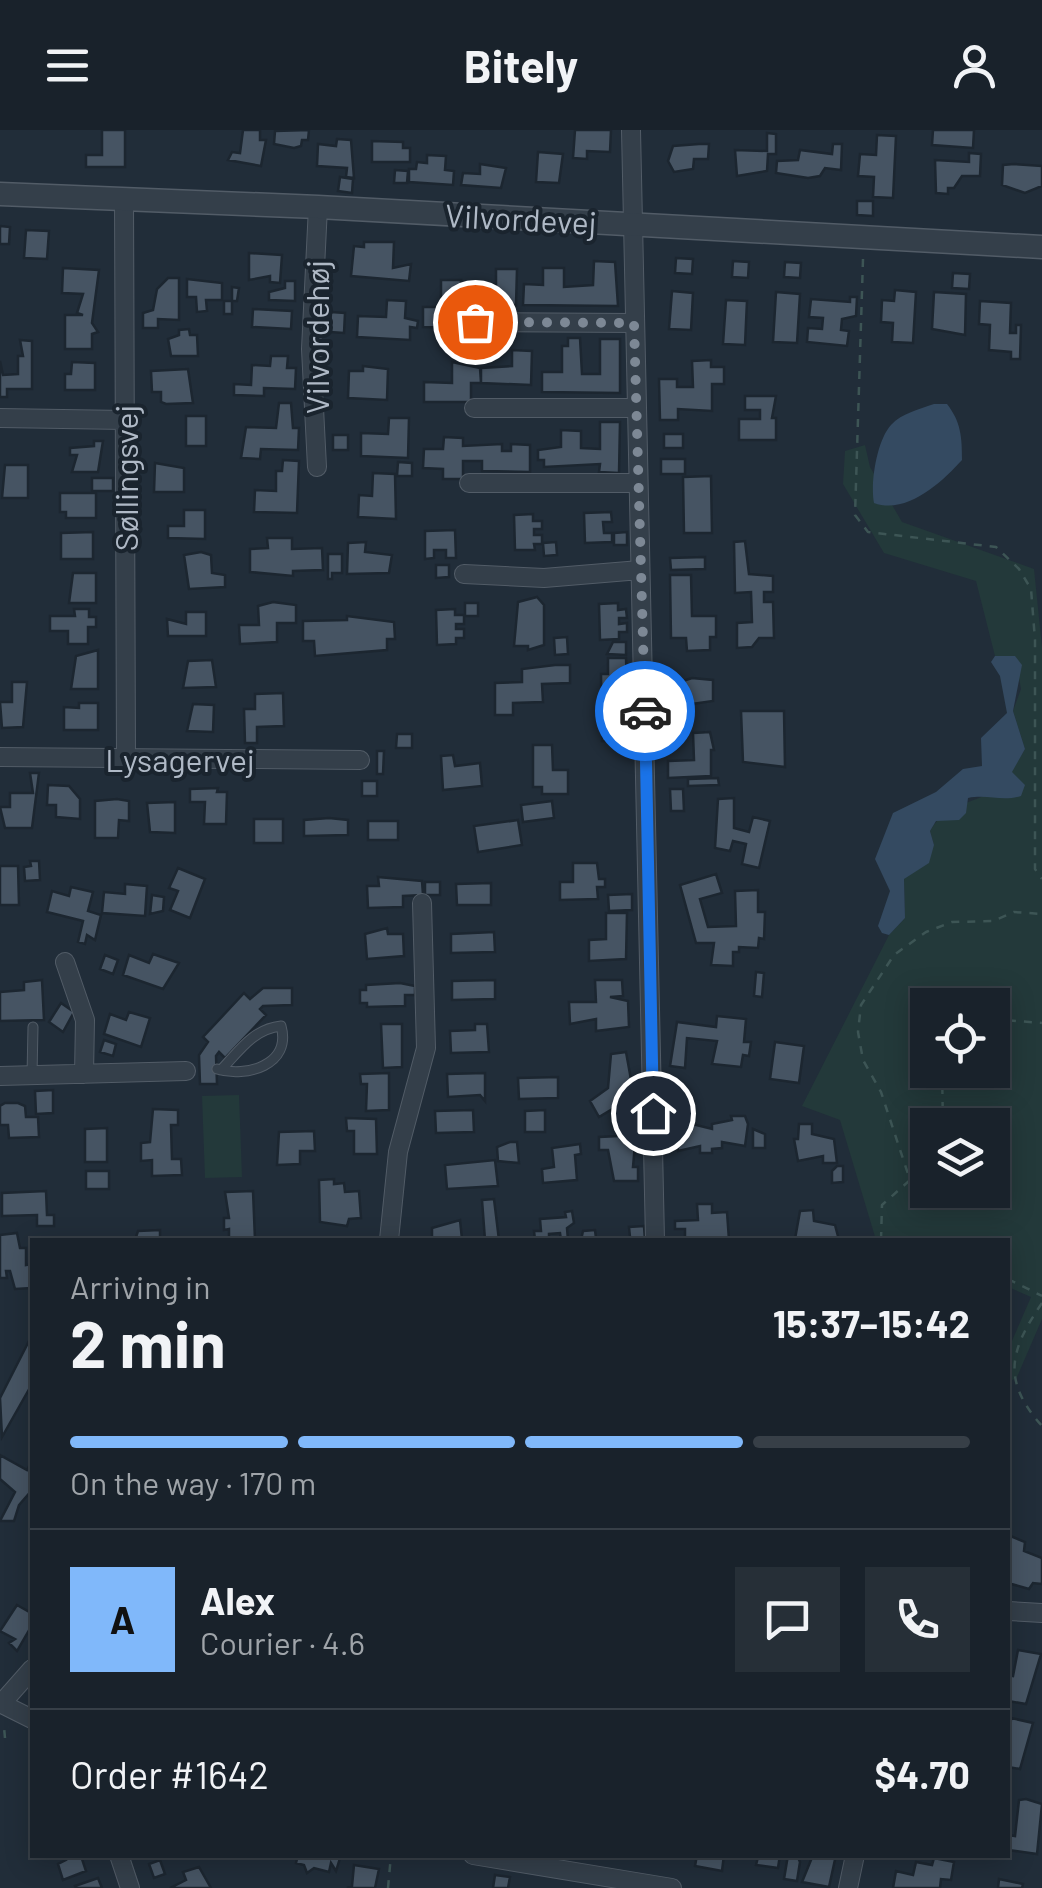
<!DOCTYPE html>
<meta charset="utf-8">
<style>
body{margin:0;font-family:Barlow,sans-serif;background:#262f37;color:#f1f3f6;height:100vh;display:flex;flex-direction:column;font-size:38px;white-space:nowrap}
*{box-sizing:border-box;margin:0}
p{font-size:32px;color:#9fa4a9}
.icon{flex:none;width:55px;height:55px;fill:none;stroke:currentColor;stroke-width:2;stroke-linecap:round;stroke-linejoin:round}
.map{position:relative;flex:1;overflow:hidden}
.sheet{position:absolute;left:30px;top:1108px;width:980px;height:620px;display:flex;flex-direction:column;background:#19222b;border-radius:0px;box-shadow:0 5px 25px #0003,0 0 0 2px #373f47}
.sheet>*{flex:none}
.tools{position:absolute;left:910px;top:858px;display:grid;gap:20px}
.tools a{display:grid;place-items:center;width:100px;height:100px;border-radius:0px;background:#19222b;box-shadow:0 5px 25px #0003,0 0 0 2px #373f47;font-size:50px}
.pin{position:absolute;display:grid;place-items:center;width:85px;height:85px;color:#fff;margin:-42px;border:5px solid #fff;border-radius:50%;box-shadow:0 2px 10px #0007}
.courier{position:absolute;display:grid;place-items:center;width:100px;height:100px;margin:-50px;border:8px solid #1a73e8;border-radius:50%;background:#fff;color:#222;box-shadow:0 2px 12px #0007}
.summary em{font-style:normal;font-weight:700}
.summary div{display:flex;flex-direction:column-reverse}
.summary{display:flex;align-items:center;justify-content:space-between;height:170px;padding:0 40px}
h1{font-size:65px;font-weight:700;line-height:75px}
.bar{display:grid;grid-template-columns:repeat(4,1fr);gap:15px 10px;align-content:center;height:120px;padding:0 40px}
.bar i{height:12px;border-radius:8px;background:#373f47}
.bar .current{background:#80b8fa}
.bar p{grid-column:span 4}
.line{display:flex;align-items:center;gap:25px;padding:0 40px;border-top:2px solid #373f47}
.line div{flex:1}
.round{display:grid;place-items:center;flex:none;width:105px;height:105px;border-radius:0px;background:#262f37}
header{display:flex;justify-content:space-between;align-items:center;height:130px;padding:0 40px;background:#19222b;font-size:45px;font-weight:700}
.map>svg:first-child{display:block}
.green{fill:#23393a;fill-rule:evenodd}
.water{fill:#344a61}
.building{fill:#465463;stroke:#1c2630;stroke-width:2.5}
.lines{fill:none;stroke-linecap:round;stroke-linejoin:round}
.service-casing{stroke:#525c67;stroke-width:11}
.minor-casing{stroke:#525c67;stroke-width:20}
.tertiary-casing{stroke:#525c67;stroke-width:25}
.path{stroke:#3d5555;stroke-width:2.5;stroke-dasharray:8 8;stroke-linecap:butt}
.service{stroke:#343f4a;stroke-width:9}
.minor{stroke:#343f4a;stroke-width:18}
.tertiary{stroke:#343f4a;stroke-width:22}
.done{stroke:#7d8895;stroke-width:10;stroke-dasharray:0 18}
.route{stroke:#1a73e8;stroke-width:12}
.labels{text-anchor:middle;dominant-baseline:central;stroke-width:8;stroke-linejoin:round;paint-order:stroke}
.street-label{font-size:32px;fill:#afb9c6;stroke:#1a242e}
</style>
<header><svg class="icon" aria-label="menu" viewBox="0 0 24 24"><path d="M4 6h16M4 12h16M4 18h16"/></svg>Bitely<svg class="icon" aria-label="person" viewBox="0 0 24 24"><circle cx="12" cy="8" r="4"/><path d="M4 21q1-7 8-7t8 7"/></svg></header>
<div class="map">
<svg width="1042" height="1758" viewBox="0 0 1042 1758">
<rect width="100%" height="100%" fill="#212d39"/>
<path class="green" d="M865 315 870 337 902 392 1034 439 1042 517V1189L1017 1247 1008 1253V1220L1031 1167 1008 1157V1110H876L840 990 802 976 889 805 905 788 904 749 934 715 930 701C947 673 966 676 989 663 1005 653 1016 634 1025 619L1013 581 1021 559 1015 526H995L976 451 884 423 843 354 845 321ZM928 875H992V940H928ZM928 995H992V1060H928Z
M239 965 242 1047 205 1048 202 966Z"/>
<path class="water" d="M934 274H947C961 292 962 307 962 330 942 352 907 385 874 373 870 353 877 310 891 295 902 283 920 279 934 274Z
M995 526H1015L1022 535 1013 581 1025 619 1012 642 1025 655 1021 666C1002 672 988 664 968 668L966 683 959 690 936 691 930 701 934 715 929 733 904 749 905 788 889 805 882 803 878 796 890 761 875 729 893 683 936 662 963 639 982 636 981 608 1007 583 1000 546 991 532Z"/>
<path class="building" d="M102 0H125V37H86V25H102Z
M243 0H260V10H266L261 36 228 30 232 22 240 23Z
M309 0 308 10H302L301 16 294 18 274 14 275 1Z
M575 0H611L610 22 587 21V29L573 28Z
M933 0H974L973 18 932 15Z
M767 3 776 4V24H768L767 41 737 46 735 20 767 21Z
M877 5 896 6 893 68 873 67 874 47 858 46 860 24 876 25Z
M337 9 351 10 354 48 346 47 347 38 317 36 318 14 336 16Z
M372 11 403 12V18H410V32H372Z
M699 14H709L708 29H694L693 39 674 42 668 31 673 16Z
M833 14H842L841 40 825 38 820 46 808 48 776 43 777 31 798 30 800 20 832 24Z
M538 22 563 24 559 53 536 52Z
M969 23 981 24 980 46H962L954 58H948V64L936 63 935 30 969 32Z
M427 25 446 26 445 40 454 41 453 55 409 52V39H416L417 32 427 33Z
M480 34 506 38 501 58 461 55 463 43 480 44Z
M1014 34 1042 36V56L1025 63 1002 55 1003 35Z
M395 40 408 41 407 53H394Z
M340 47 353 49 352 63 338 61Z
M857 71H873V86L857 85Z
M0 96 10 97 9 114H0Z
M26 100 49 101 47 129 24 128Z
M364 112H394L393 138 411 134 409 151 351 146 354 116 364 117Z
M249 123 282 125 280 153 270 152V146L249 150Z
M676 128 693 129 692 144 675 143Z
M594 131 615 132 618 176 523 175 524 154 543 155V138H564V157L593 155Z
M733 131 749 132 748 148 732 147Z
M785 132 801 133 800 148 784 147Z
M63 138 99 140 92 193 98 202 92 204V219H65V185H83L77 183 83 164 62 163Z
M496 139H517L516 175 461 172V198L423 197V177H441V150H461V156L496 154Z
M953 143 970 144 969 159 952 158Z
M168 148H179V190L158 189V198H143V183L153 180 157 159Z
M187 149 222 153V170H206L207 181 197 182 196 167H187Z
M285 151H295V171L269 170V162L285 158Z
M232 157 239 158 237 171H232V184H224V171H232Z
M895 160 916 162 913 213 892 212 893 193 881 192 882 170 894 171Z
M672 161 693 163 691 200 669 199Z
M776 162 800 164 797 213 773 212Z
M934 162 966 164 965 205 932 199Z
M850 167H857L856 186 842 189 841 200 849 201 847 216 807 212 808 198 822 199 823 188 809 187 811 169 850 172Z
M387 170 406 171 405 188 418 191 417 198 410 197V210L357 207 358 186 386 187Z
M726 170 747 171 745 215 723 214Z
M980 171 1011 173 1010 203H1016V195H1021L1020 229H1011V222L989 220 990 195 979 194Z
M253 179 292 181 291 199 252 197Z
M331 182 345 183 344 203 330 202Z
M189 199 190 205H197L198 226H171L168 209 179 205V200Z
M568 208H580L582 244H600V209H620V263L542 262V242H562V216H568Z
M20 210 32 211V259H7V267H0V231L3 245 18 244V226H23Z
M512 220 532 221 531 255 481 253V238L512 236Z
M271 226H288L287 238H296L295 259 264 258V266L234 265V254L251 255 252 235 270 236Z
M711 230V237H724V254H712V281L678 279V290H660L659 249H677V257H693L692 231Z
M72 232 95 233V260H65V244H71Z
M452 232 480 238 481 253H471V272H424V252L452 253Z
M363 236 388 239 387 270 348 268 349 241H363Z
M188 239 193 273 166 274 161 272V262H152L151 241Z
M745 266H776L772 288H776V310H739V289H760V280H745Z
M279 273H291L293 298H299L298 320 261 319 260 329 241 328 246 297 276 298Z
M186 286H206V316H186Z
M389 288H409L408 328 361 326V303L388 304Z
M600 292H620L619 343 599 342 600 334 544 337V330H538V320L561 317V300L581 301V318L600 319Z
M664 304H683V318H664Z
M333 305H348V320H333Z
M444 307 463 308V316L502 314V321H511V314L530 315V342L482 341V331H463V349H443V339L423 338 424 319H443Z
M94 311H103L98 342H72L77 325H70V318L94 316Z
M661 329H685V344H661Z
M283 330 299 331 297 383 254 382 255 360 276 361V341H282Z
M398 332 412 333V346H397Z
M155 333 184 338V362H154Z
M5 335H28V368H2Z
M373 343 395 344 396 389 358 387 359 365 372 366Z
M711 346 712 403H684L683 347Z
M92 348H113V361H92Z
M60 363H96V388H66V382H60Z
M184 380H205V409L168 408V396H184Z
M611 382 612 392H603L604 403H612V412L585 413 584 383Z
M533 384V391H542V399H534V405H542V414H534L535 420H515L514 385Z
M455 400 456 428H446V420H434V428L425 429V401Z
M93 402V429H61V403Z
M627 402V415H614V403Z
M267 408H292V419L322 418 323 440 293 441V446L250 442V419L268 418Z
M745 411 749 444 773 446V462H764V472H773L774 508H759L752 517 737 518V493L752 492 751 462 735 463 734 412Z
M366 412 365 422 392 425 389 443 347 444 348 413Z
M556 412 557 425 544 426 543 413Z
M201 422 211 425 212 443 225 445V457L189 459 184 425Z
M328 424H342V443H332V449H328Z
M705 427V439L671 440 670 428Z
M436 435H449V447L436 448Z
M73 443H96V473H69Z
M670 445H691L692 486H716V507H710V520L687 521 686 508H671Z
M537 467 544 475V515L528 520V516H514L518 472Z
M273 472 296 475V493H277V512L240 514 239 495H259L258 476Z
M465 473H478V486H465Z
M618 473V480L626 479 627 488H619V494L627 493V502H619V509L600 510 599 474Z
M74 479H89V487H96V497H88V514H68V501H50V486H75Z
M455 479V485H464V494H456V499H464V508H456V514L437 515 436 480Z
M186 482H206V506H168L167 489 186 494Z
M347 486 394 492 395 509H387V520L315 526 314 511H303V491L347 490Z
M567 507 568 524 555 525 554 508Z
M613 512H626V525L607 524Z
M98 520V559H71L76 526Z
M608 528H626L629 611H602L601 544H608Z
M212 530 216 557 183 558 188 531Z
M555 535H570V553L542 554 543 572 513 573V585H495V553L522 552V539Z
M692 548 713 550V571L671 577V561H683V551Z
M12 552H27L23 597 2 598 0 572H12Z
M283 563 284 596 257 597V613H245L244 579H255V564Z
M79 573H98V600H64V577L79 578Z
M193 574 214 575 213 602 187 601Z
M741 581H784L785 637 743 632Z
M710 602 714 620H711V646L668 648V631L694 630 693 603Z
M397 604H412V618H396Z
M533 615H552L553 640H568V664H542V657H533Z
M377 621H384L383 644H377Z
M453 625 455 636 480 633 482 656 443 660 441 626Z
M30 643H39L32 698H5L0 677H10V663H33Z
M718 648 719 655 688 656V649Z
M362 651H377V666H362Z
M48 655 69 656 80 669V689L56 687V675H47Z
M218 658 217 662H227L226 694H204L205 672H190V659Z
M670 659H683L684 681H671Z
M734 668V698L749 702 753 687 770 691 759 738 742 734 746 714 733 711 730 721 715 718 718 669Z
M117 669 129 671V691L119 690 118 708H95V671Z
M552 671 554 688 523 692 521 675Z
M175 672V703L150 702 147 673Z
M329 688 348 690V705L304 706V690Z
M254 689H283V713H254Z
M518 690 522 715 478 722 474 696Z
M368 691H398V710H368Z
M30 731H39L40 750 25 751 24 737 31 736Z
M573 733H597L599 749H605V757H597L598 769 560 770V752H573Z
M0 736H18L19 775H0Z
M178 738 205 749 190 788 170 780 178 761 169 758Z
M716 744 722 763 700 769 708 797 736 796 735 761 758 760V782H765L764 809 759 808 758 818 739 817V822H733V836L711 835 714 813H696L680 755Z
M378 747 422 751 423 765 403 766V777L368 778 367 756H379Z
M425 752H440V765H425Z
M491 753V775H457L456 754Z
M125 754 147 756 145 786 102 783 104 762 125 764Z
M71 757 93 762 88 781 101 785 95 810 87 805 85 814 78 812 83 791 47 782 52 761 69 766Z
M632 764V780L609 781 608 765Z
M152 765 164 767 163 781 150 784Z
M606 783H627L626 829 589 831V810L606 809Z
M387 798 388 804H403L404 826 367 829 365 804Z
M494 802 495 822 451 823V804Z
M153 824 179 833 163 859 123 845 129 825 149 833Z
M105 825 118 830 113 844 100 839Z
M756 842 764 843 762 867 754 866Z
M42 850 44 890 0 891V862L24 860V852Z
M495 850V869L452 870V851Z
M595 850H622L623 866 610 867 628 871 629 897 596 901V889L570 894 569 872H596Z
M400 853 415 856V865H405V876L367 877V873H360V860H366V855Z
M263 858H292V875L263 876 260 879 266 885 225 928 219 922 216 926 217 954H200L199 925 208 912 203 907 244 863 250 869Z
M61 873 74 882 63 902 49 892Z
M129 882 150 888 141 917 104 904 110 884 126 890Z
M717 886 746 889 744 912H751L749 926 743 925 741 937 712 934 717 911 687 908 685 938 670 936 677 892 716 897Z
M381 894H402V937L383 938Z
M475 894H487L489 922 451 923 450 901 475 900Z
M104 910 116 914 113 926 100 922Z
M775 912 804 916 799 953 770 949Z
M626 922 634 966 599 987 590 971 608 958 611 924Z
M389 943V980L366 981 367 954H361L360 944Z
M485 943V971L480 965 448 967 447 944Z
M558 947V968L519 969 518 948Z
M53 960V983L36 984 35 961Z
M673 965H685V977H679V982L673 981Z
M5 973H18L25 976 26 987H38L39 1007 9 1008 8 995H0V976Z
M153 979 178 980V995H171L172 1029H181L182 1045 152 1046V1030L141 1031V1013L150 1012Z
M473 980 474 1002 436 1003 435 981Z
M545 980V1002H525V981Z
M731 986H745L748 994 745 1016 722 1012V1018L712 1019V1023H700V1016L678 1021 674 999 680 991 712 999V994L732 990Z
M346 988 376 989 377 1024H354V1001H347Z
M618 991H637L633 1037H638V1051H614L608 1020H599V1007L618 1006Z
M799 994H812V1004L834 1009 837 1033H823V1026L798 1031 794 1009H798Z
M107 998V1032H85V999Z
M753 999 765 1004V1018H753Z
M314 1001 315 1021H300V1034L277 1035 279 1002Z
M510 1012H517L519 1033 498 1031 497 1017Z
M580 1014 581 1024 575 1025 577 1050 543 1053 542 1039 554 1037 552 1018Z
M495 1030 498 1056 447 1059 445 1035Z
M837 1036H843V1052L832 1053V1041Z
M86 1041H109V1059H86Z
M334 1049V1054L344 1053 345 1062 359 1061 361 1088 349 1089 347 1096 320 1092 319 1050Z
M46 1061 47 1085H54V1096H37V1085L2 1086V1063Z
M253 1061 255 1110H229V1099L224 1100V1088H229L225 1062Z
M494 1069 499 1110H485L482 1070Z
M697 1074H712V1083L727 1082 729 1110H685V1099H675V1091L698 1090Z
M813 1080 814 1091 835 1095 839 1110 795 1109 800 1081Z
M572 1081 574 1093 567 1098 568 1110H561L560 1103 549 1104V1110H535L534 1101H541L540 1089 566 1087 565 1082Z
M460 1090 462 1109 432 1110V1098Z
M644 1096 645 1110H623L630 1107 629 1097Z
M160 1100V1110H135L138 1101Z
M595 1100 596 1108 614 1110H581L583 1101Z
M17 1103 20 1118H26V1135L32 1134V1158L15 1159 10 1141H6L7 1148H0V1105Z
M32 1205V1254L2 1307 0 1268Z
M0 1325 27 1340 32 1331V1360L19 1375 14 1391H0L15 1362 0 1349Z
M1008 1405 1025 1412 1024 1421 1042 1428V1454L1033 1453 1029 1459 1008 1453Z
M17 1475 31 1483 32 1480V1495L17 1521 9 1513 15 1509 0 1501Z
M1018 1520 1041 1524 1026 1574 1008 1571V1545L1013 1546Z
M1011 1588 1033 1593 1020 1639 1008 1637Z
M1026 1669 1042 1674 1037 1724 1008 1720V1705L1015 1706 1019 1670Z
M64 1725H85L81 1726 86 1741 63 1750 58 1734 66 1730Z
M298 1725H341L336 1741 331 1733 329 1742 314 1738 307 1743 304 1735 296 1733Z
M697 1725H724L722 1741 695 1736Z
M747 1725H780L778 1738 756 1735 758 1727Z
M788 1725H797L800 1732 797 1751 784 1749Z
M813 1725H836L829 1757 802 1752Z
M934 1728 954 1732 951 1750 941 1749 940 1758H893L896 1741 913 1745 916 1732 932 1735Z
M160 1730 165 1744 154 1748 149 1734Z
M354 1735 379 1739 375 1758H347L352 1756Z
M199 1737 211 1758H170L186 1750 183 1742Z
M495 1745 510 1747 508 1758H493Z
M98 1748 102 1758H76L75 1756Z
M999 1749 1023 1754 1022 1758H998Z"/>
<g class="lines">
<defs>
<path id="service" d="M217 939C246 948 292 935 281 896 253 899 239 921 221 940
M32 945 33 897"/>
<path id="minor" d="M631 0 655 1110
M124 68 126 629
M475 192 635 193
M474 278H637
M0 288 125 290
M317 337 311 219 318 77
M469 353H638
M464 444 544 448 640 440
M0 627 360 630
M65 832 85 890 84 944
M0 946 186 941
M389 1110 398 1022 426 918 422 773
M1008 1481 1042 1483
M0 1573 32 1589
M1 1574 32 1539
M119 1725 130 1758
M473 1725 672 1758
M848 1758 855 1725"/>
<path id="tertiary" d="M0 64 318 77 1042 117"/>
</defs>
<use href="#service" class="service-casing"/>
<use href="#minor" class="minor-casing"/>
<use href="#tertiary" class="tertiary-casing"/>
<path class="path" d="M863 129 855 385 868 402 996 417 1019 439 1031 459 1035 510V739L1042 749
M992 889 1042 893
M942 940 943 995
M911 1050 924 1048 928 1038
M881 1110 882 1075 910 1050 881 962 863 930 858 902 861 875 894 825 926 802 952 792 993 791 1014 782 1042 784
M1008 1149 1042 1166
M1042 1173C1010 1220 1001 1250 1042 1296
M5 1608 4 1597H9
M388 1758 391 1725"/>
<use href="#service" class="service"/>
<use href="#minor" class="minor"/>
<use href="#tertiary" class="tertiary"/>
</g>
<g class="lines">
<path class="done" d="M475 192 634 193 645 581"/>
<path class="route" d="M645 581 653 983"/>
</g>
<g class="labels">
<g class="street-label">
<text transform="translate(521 88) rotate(3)">Vilvordevej</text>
<text transform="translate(316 207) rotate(-90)">Vilvordehøj</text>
<text transform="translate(125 348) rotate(-90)">Søllingsvej</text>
<text x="180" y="629">Lysagervej</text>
</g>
</g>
</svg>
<div class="tools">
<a><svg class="icon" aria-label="locate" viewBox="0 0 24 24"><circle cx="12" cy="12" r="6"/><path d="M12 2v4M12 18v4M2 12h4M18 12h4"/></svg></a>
<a><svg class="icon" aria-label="layers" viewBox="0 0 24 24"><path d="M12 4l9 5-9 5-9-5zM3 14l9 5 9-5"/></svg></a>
</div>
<div class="pin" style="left:475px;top:192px;background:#ea580c"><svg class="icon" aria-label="bag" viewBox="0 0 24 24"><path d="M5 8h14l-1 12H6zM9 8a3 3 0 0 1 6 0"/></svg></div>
<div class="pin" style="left:653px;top:983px;background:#1f2937"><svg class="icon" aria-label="home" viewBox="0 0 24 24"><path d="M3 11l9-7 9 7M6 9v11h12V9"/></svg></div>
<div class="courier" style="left:645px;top:581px"><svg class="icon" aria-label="car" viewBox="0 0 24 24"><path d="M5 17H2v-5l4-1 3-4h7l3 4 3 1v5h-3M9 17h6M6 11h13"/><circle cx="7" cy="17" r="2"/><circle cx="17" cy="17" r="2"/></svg></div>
<section class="sheet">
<div class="summary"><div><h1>2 min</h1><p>Arriving in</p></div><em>15:37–15:42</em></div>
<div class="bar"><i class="current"></i><i class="current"></i><i class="current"></i><i></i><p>On the way · 170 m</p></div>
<div class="line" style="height:180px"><b class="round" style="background:#80b8fa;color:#111">A</b><div><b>Alex</b><p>Courier · 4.6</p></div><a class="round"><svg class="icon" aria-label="chat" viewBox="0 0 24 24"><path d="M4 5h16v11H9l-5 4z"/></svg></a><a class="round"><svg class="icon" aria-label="phone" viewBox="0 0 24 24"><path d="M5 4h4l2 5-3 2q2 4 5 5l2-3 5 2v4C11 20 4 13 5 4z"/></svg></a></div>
<div class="line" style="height:130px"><div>Order #1642</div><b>$4.70</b></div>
</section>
</div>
